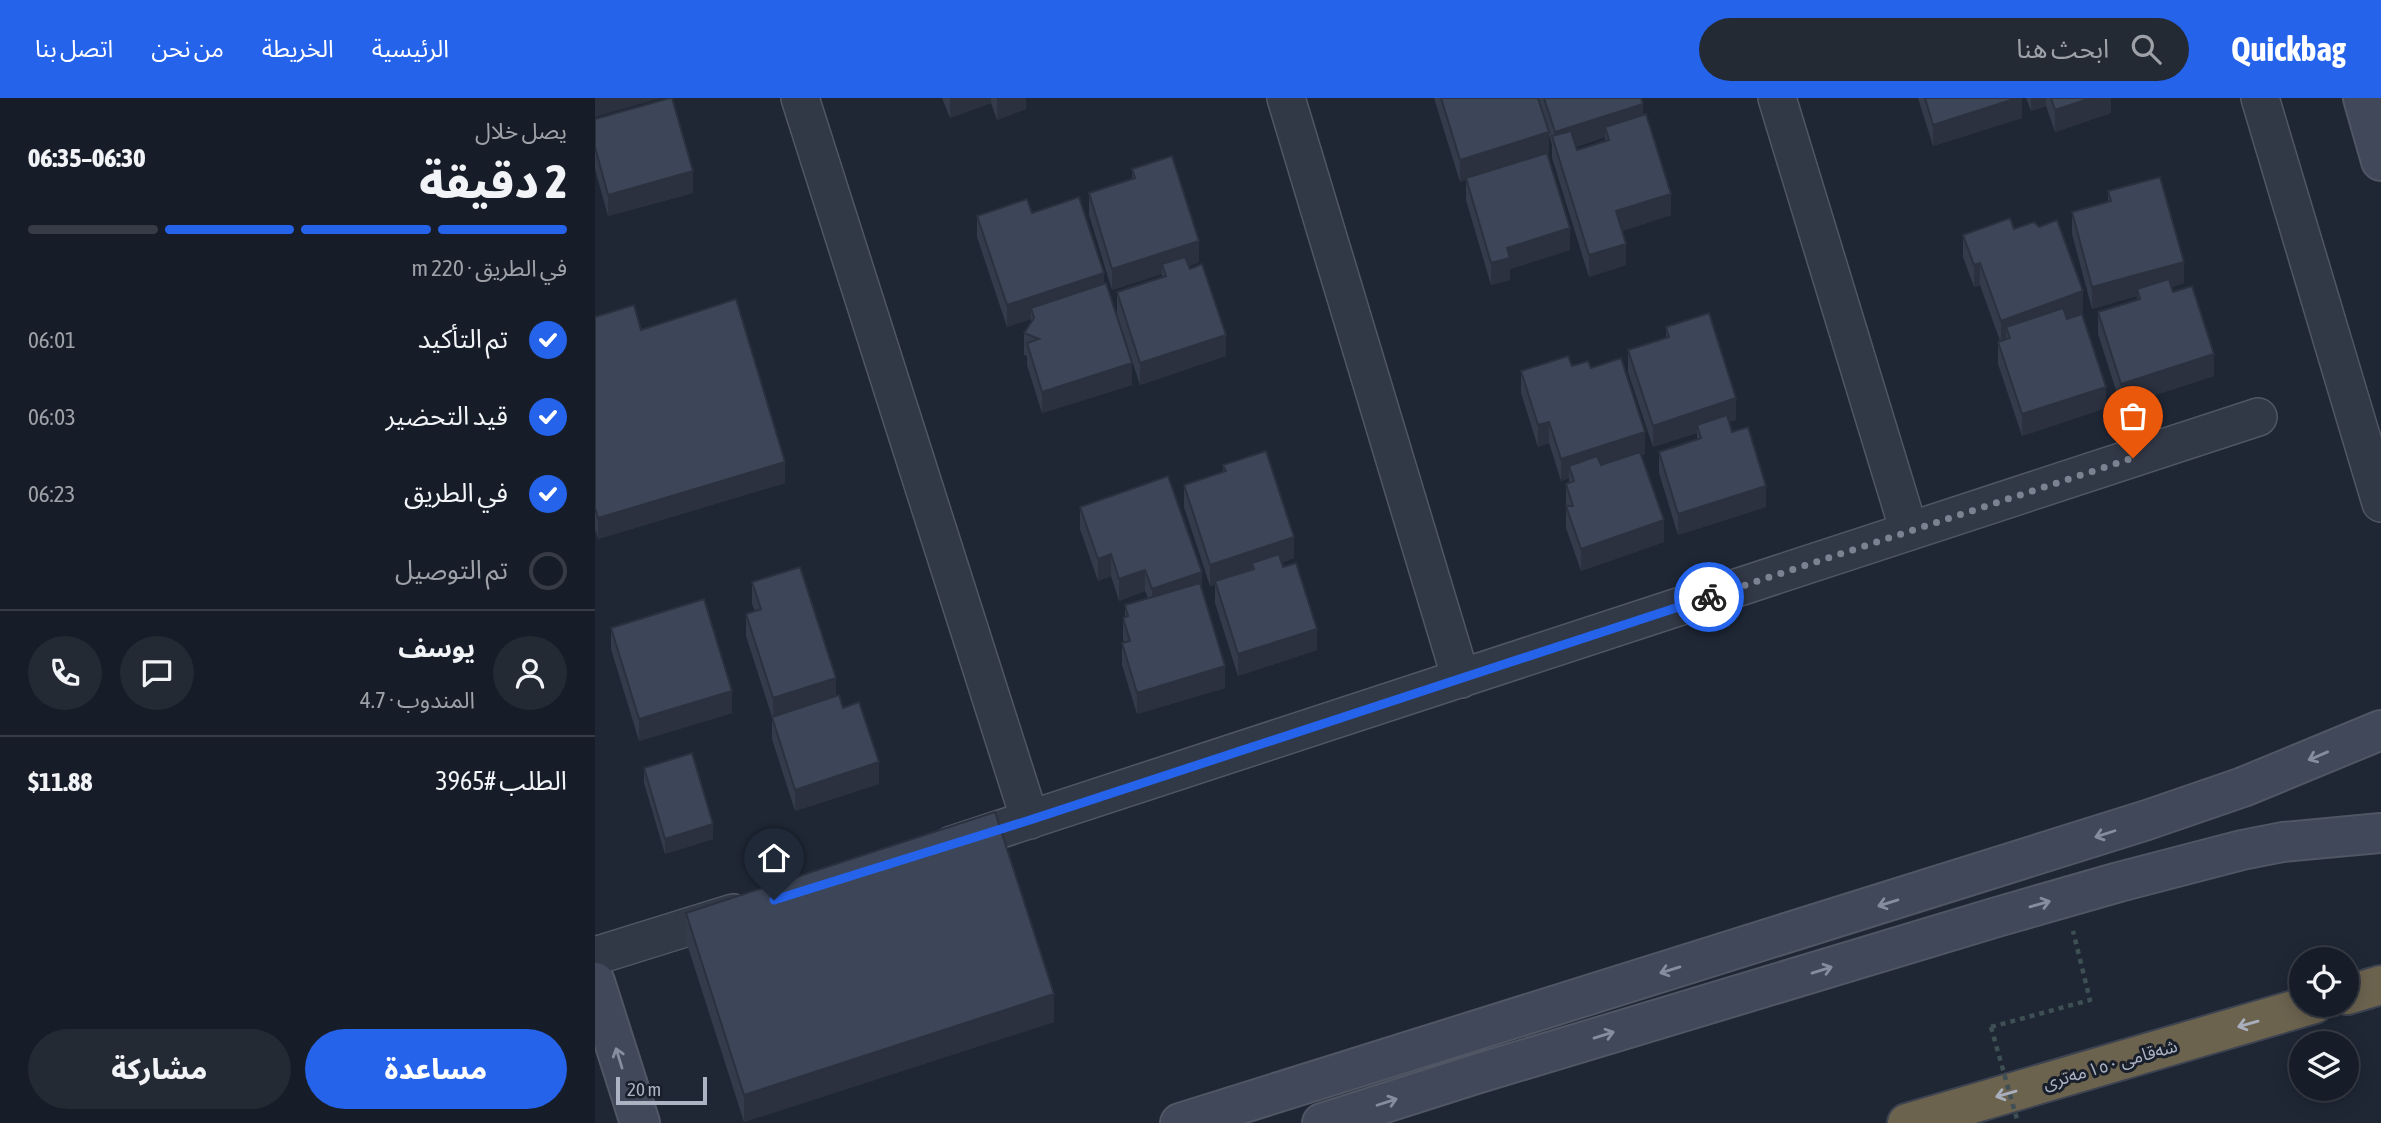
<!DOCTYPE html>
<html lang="ar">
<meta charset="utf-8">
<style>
body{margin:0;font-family:"Asap Condensed","Noto Sans Arabic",sans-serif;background:#242a34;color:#f1f3f6;direction:rtl;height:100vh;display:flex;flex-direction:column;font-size:26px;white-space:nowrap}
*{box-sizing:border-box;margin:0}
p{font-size:23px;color:#9ea2a8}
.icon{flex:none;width:38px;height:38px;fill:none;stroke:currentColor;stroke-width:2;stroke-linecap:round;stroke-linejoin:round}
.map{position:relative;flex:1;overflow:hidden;direction:ltr}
.panel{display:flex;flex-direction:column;background:#171d28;width:595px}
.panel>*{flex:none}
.buttons{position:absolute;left:1694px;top:849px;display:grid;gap:14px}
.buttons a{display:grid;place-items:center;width:70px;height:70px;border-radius:50%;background:#171d28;box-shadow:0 4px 18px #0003,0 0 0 2px #363b45;font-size:35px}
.scale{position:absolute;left:21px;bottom:18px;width:91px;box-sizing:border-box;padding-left:7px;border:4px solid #acb3c3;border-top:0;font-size:19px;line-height:24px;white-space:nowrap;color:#acb3c3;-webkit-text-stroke:5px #181e2a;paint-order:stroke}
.pin{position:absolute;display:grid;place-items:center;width:60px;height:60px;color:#fff;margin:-72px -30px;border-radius:50% 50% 50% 0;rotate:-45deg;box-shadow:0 0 7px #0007}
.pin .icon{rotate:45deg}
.courier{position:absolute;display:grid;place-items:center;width:70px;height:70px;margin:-35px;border:5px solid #2563eb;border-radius:50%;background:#fff;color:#222;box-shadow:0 2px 9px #0007}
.summary em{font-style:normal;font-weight:800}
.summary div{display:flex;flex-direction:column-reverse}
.summary{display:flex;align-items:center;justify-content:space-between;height:119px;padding:0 28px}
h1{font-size:46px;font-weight:800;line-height:52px}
.bar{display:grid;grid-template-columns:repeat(4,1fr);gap:10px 7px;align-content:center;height:84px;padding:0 28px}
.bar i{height:9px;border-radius:5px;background:#363b45}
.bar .selected{background:#2563eb}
.bar p{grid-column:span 4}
.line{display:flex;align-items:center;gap:18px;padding:0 28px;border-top:2px solid #363b45}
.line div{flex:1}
.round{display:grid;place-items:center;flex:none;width:74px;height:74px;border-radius:37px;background:#242a34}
ol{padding:0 28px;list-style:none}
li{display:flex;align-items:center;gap:21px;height:77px}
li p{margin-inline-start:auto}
li .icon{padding:7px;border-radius:50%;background:#2563eb;color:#fff;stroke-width:4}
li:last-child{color:#9ea2a8}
li i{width:38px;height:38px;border:4px solid #363b45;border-radius:50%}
.action{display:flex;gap:14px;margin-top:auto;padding:14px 28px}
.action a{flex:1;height:80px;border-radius:42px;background:#2563eb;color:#fff;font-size:28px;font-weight:800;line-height:80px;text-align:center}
.action a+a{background:#242a34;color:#f1f3f6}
header{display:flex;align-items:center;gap:42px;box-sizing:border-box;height:98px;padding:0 35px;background:#2563eb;color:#fff}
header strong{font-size:33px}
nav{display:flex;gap:38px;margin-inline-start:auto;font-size:24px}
.search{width:490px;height:63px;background:#242a34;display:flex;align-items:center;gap:18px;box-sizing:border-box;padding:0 24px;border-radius:38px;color:#9ea2a8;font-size:26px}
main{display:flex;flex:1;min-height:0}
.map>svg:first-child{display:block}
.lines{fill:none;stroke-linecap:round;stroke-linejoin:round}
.street-casing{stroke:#505664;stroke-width:40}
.secondary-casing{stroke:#505664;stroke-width:42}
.highway-casing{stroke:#3d4350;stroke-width:42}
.path{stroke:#3e5054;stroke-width:4.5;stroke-dasharray:5 5;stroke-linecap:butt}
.street{stroke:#323946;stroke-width:37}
.secondary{stroke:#404859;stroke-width:38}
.highway{stroke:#6c634f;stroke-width:38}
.path-bridge{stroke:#3e5054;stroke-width:4.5;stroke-dasharray:5 5;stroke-linecap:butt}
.wall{fill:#343c4c;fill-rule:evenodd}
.shaded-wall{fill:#2b313e}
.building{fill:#3d4658;stroke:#2b313e;stroke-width:2}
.oneway{stroke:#868e9e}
.oneway2{stroke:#a9afbd}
.done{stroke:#7b8291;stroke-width:7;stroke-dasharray:0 12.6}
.route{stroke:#2563eb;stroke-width:9}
.labels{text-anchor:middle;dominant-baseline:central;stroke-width:6;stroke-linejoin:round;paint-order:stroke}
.street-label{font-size:18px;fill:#acb3c3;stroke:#181e2a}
</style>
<header>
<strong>Quickbag</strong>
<div class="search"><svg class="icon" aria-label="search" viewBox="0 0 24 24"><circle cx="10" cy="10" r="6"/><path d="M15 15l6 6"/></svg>ابحث هنا</div>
<nav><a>الرئيسية</a><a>الخريطة</a><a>من نحن</a><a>اتصل بنا</a></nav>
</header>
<main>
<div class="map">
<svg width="1786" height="1025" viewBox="0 0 1786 1025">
<rect width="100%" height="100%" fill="#1f2735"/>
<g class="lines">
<defs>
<path id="street" d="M205 0 435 722
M691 0 866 581
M1182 0 1314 433
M1665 0 1786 405
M357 747 1663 319
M0 858 138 815"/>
<path id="secondary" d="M1768 0 1786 63
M0 884 45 1025
M585 1025 1552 722 1648 689 1786 632
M727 1025 881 976 1402 819 1524 784 1647 752 1688 744 1786 735"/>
<path id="highway" d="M1752 897 1786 887
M1312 1025 1719 906"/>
</defs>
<use href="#street" class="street-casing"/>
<use href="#secondary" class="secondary-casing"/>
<use href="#highway" class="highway-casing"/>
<path class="path" d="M1396 929 1495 902 1478 833"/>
<use href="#street" class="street"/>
<use href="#secondary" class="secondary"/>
<use href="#highway" class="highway"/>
<path class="path-bridge" d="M1396 929 1423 1025"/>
</g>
<path class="wall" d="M347 0H431V11L402 22 396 5 355 20Z
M839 0H1046L1048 17 1076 117 1027 133 1031 167 994 179 957 60V47L954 37V56L953 57 975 152 915 171V182L896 187 871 102V82L865 84ZM1010 39V43L982 52 981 49Z
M1323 0H1427V20L1338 48Z
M1431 0H1516V15L1460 34 1451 8 1436 13Z
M0 21 98 95 13 118 0 71Z
M537 71 604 164 594 168 631 258 545 287 522 216V194L567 179V176L517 192 494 117V95L537 81Z
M1513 93 1589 185 1577 189 1578 194 1619 278 1526 308 1503 236V214L1542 202V198L1497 211 1477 136V114L1513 104Z
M437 115 509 186 537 287 447 315 432 267V258L429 257V235L436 225V221L412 229 382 139V118Z
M1419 131 1488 215 1480 218 1511 310 1427 338 1403 266V244L1405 243 1385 187 1379 189 1368 159V137Z
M0 219 46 232 190 385 3 441 0 432Z
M1071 229 1141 322 1134 324 1171 409 1083 437 1064 375V354L1102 342V335L1058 349 1033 274V252L1071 240Z
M977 268 996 270 1050 356 1046 357 1069 444 986 473 971 430V386L974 385V380L966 383 954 345 943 349 926 295V273Z
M628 367 699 460 686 465 722 552 643 578 620 505V487L615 488 589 409V387L628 374Z
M485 409 607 492 630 590 542 616 527 567V545H529L528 541V520L530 519V507L553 500 550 493 524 503 516 478 503 483 485 431Z
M157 484 241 598 248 610 284 686 200 713 177 641V619L151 538V516L160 513 157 506Z
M16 530 137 615 44 643 16 551Z
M49 670 118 741 70 756 49 685Z
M91 815 459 924 149 1024 91 843Z"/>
<path class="shaded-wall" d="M0 0H66L0 19Z
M355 0H396V5L355 20Z
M402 0H431V11L402 22Z
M1422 0H1427V20L1338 48V27Z
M1436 0H1451V8L1436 13Z
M1496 0H1516V15L1460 34V12Z
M1048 6V27L1010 29V39L962 55 960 47V34Z
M954 34V56L865 84V62Z
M98 73V95L13 118V97Z
M1076 96V117L1021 135V113Z
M975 130V152L915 171V182L896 187V165L912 150Z
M604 143V164L570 175 567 166V176L517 192V171Z
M1031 146V167L994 179V157Z
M1589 164V185L1544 198 1542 191V198L1497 211V189Z
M1385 165V187L1379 189V167Z
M509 175V196L436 210V221L412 229V207Z
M1488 193V215L1415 242 1411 229V243L1406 245V223Z
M631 237V258L545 287V265Z
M1619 256V278L1526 308V286Z
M537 265V287L447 315V294Z
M1511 289V310L1427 338V316Z
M1141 300V322L1104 334 1102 327V335L1058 349V328Z
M954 324V345L943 349V327Z
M1050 334V356L977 379 974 368V380L966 383V361Z
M190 364V385L3 441V420Z
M1171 388V409L1083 437V416Z
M1069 422V444L986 473V451Z
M699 439V460L659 474 657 465V474L620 483V487L615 488V467Z
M516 456V478L503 483V461Z
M550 472V493L524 503V481Z
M607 474V495L557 513V491Z
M722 531V552L643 578V556Z
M630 568V590L542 616V595Z
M241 580V602L178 622V600Z
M137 593V615L44 643V621Z
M284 664V686L200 713V692Z
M118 726V741L70 756V741Z
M459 896V924L149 1024V997Z"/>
<path class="building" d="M75 0H77L98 73 13 97 0 49V21Z
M846 0H943L954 34 865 62Z
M949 0H1046L1048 6 960 34Z
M1330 0H1422L1338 27Z
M1456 0H1496L1460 12Z
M1051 16 1076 96 1021 113 1031 146 994 157 957 38 976 33 982 52 1014 42 1010 29Z
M952 55 975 130 912 150 915 160 896 165 871 80Z
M577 58 604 143 517 171 494 95 540 80 537 71Z
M1565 79 1589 164 1497 189 1477 114 1516 103 1513 93Z
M484 99 509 175 412 207 382 118 432 101 437 115Z
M1415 120 1419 131 1439 124 1444 129 1462 122 1488 193 1406 223 1385 165 1379 167 1368 137Z
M590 159 595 171 607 166 631 237 545 265 522 194 571 178 567 166Z
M1574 181 1578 194 1597 188 1619 256 1526 286 1503 214 1545 201 1542 191Z
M511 185 537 265 447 294 432 245 444 241 429 235 439 220 436 210Z
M141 201 190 364 3 420 0 410V219L39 207 46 232Z
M1468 210 1472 221 1487 216 1511 289 1427 316 1403 244 1415 240 1411 229Z
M1114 215 1141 300 1058 328 1033 252 1074 239 1071 229Z
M973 258 977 268 993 263 996 270 1026 260 1050 334 966 361 954 324 943 327 926 273Z
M1132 317 1137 334 1153 329 1171 388 1083 416 1064 354 1106 340 1102 327Z
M671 353 699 439 615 467 589 387 631 373 628 367Z
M1045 354 1069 422 986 451 971 408H978L971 386 979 383 974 368 1002 358 1006 367Z
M573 378 607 474 557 491 550 472 524 481 516 456 503 461 485 409Z
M684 456 688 469 701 465 722 531 643 556 620 483 659 471 657 465Z
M205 469 241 580 178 600 151 516 166 511 157 484Z
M605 485 630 568 542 595 527 545 535 543 528 520 533 518 530 507Z
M109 501 137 593 44 621 16 530Z
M244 597 248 610 264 604 284 664 200 692 177 619Z
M97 655 118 726 70 741 49 670Z
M400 714 459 896 149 997 91 815Z"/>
<defs><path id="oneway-shaft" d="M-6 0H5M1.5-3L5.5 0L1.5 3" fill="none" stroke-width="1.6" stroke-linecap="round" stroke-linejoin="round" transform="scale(1.75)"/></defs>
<g class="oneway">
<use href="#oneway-shaft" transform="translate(1723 658) rotate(157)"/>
<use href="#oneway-shaft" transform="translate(1510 736) rotate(162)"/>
<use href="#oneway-shaft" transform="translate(1293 805) rotate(163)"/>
<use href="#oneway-shaft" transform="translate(1445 806) rotate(-16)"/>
<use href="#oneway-shaft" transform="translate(1075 872) rotate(163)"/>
<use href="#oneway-shaft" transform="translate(1227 872) rotate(-17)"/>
<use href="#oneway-shaft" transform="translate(1009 937) rotate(-17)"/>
<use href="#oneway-shaft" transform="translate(24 960) rotate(-107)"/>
<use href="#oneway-shaft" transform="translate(792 1004) rotate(-18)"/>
</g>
<g class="oneway2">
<use href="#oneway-shaft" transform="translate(1653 926) rotate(164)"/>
<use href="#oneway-shaft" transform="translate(1411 996) rotate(164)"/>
</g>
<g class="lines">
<path class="done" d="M1114 499 1538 360"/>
<path class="route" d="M179 802 435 722 1114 499"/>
</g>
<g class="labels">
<g class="street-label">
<text transform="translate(1515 966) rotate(-16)">شەقامی ١٥٠ مەتری</text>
</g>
</g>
</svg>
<div class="buttons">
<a><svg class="icon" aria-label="locate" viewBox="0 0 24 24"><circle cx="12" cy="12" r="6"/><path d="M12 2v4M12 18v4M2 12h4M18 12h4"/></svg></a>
<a><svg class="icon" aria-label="layers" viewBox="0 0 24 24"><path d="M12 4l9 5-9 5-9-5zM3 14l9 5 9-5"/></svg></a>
</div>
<div class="scale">20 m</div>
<div class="pin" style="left:1538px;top:360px;background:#ea580c"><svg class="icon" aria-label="bag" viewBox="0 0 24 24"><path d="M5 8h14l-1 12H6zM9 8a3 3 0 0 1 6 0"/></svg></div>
<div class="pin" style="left:179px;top:802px;background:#1f2937"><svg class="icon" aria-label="home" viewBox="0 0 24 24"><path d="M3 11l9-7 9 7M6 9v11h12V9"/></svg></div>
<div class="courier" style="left:1114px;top:499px"><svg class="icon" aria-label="bike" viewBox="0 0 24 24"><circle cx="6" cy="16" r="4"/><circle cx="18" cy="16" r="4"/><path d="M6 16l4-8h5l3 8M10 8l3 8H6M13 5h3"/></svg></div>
</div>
<section class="panel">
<div class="summary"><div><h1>2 دقيقة</h1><p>يصل خلال</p></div><em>06:30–06:35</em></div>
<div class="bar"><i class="selected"></i><i class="selected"></i><i class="selected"></i><i></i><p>في الطريق · 220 m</p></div>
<ol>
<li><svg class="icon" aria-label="check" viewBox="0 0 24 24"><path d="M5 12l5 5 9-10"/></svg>تم التأكيد<p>06:01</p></li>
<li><svg class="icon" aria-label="check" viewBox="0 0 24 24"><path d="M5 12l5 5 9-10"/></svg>قيد التحضير<p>06:03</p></li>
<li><svg class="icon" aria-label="check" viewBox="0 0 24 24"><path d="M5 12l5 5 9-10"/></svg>في الطريق<p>06:23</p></li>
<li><i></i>تم التوصيل</li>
</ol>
<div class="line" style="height:126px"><a class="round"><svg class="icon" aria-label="person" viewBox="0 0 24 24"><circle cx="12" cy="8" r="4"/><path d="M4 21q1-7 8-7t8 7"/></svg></a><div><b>يوسف</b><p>المندوب · 4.7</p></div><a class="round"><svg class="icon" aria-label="chat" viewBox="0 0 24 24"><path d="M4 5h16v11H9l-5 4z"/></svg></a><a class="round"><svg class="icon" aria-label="phone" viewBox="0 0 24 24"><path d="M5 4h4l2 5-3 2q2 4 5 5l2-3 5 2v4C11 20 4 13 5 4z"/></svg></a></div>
<div class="line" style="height:91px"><div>الطلب #3965</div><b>$11.88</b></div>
<div class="action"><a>مساعدة</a><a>مشاركة</a></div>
</section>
</main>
